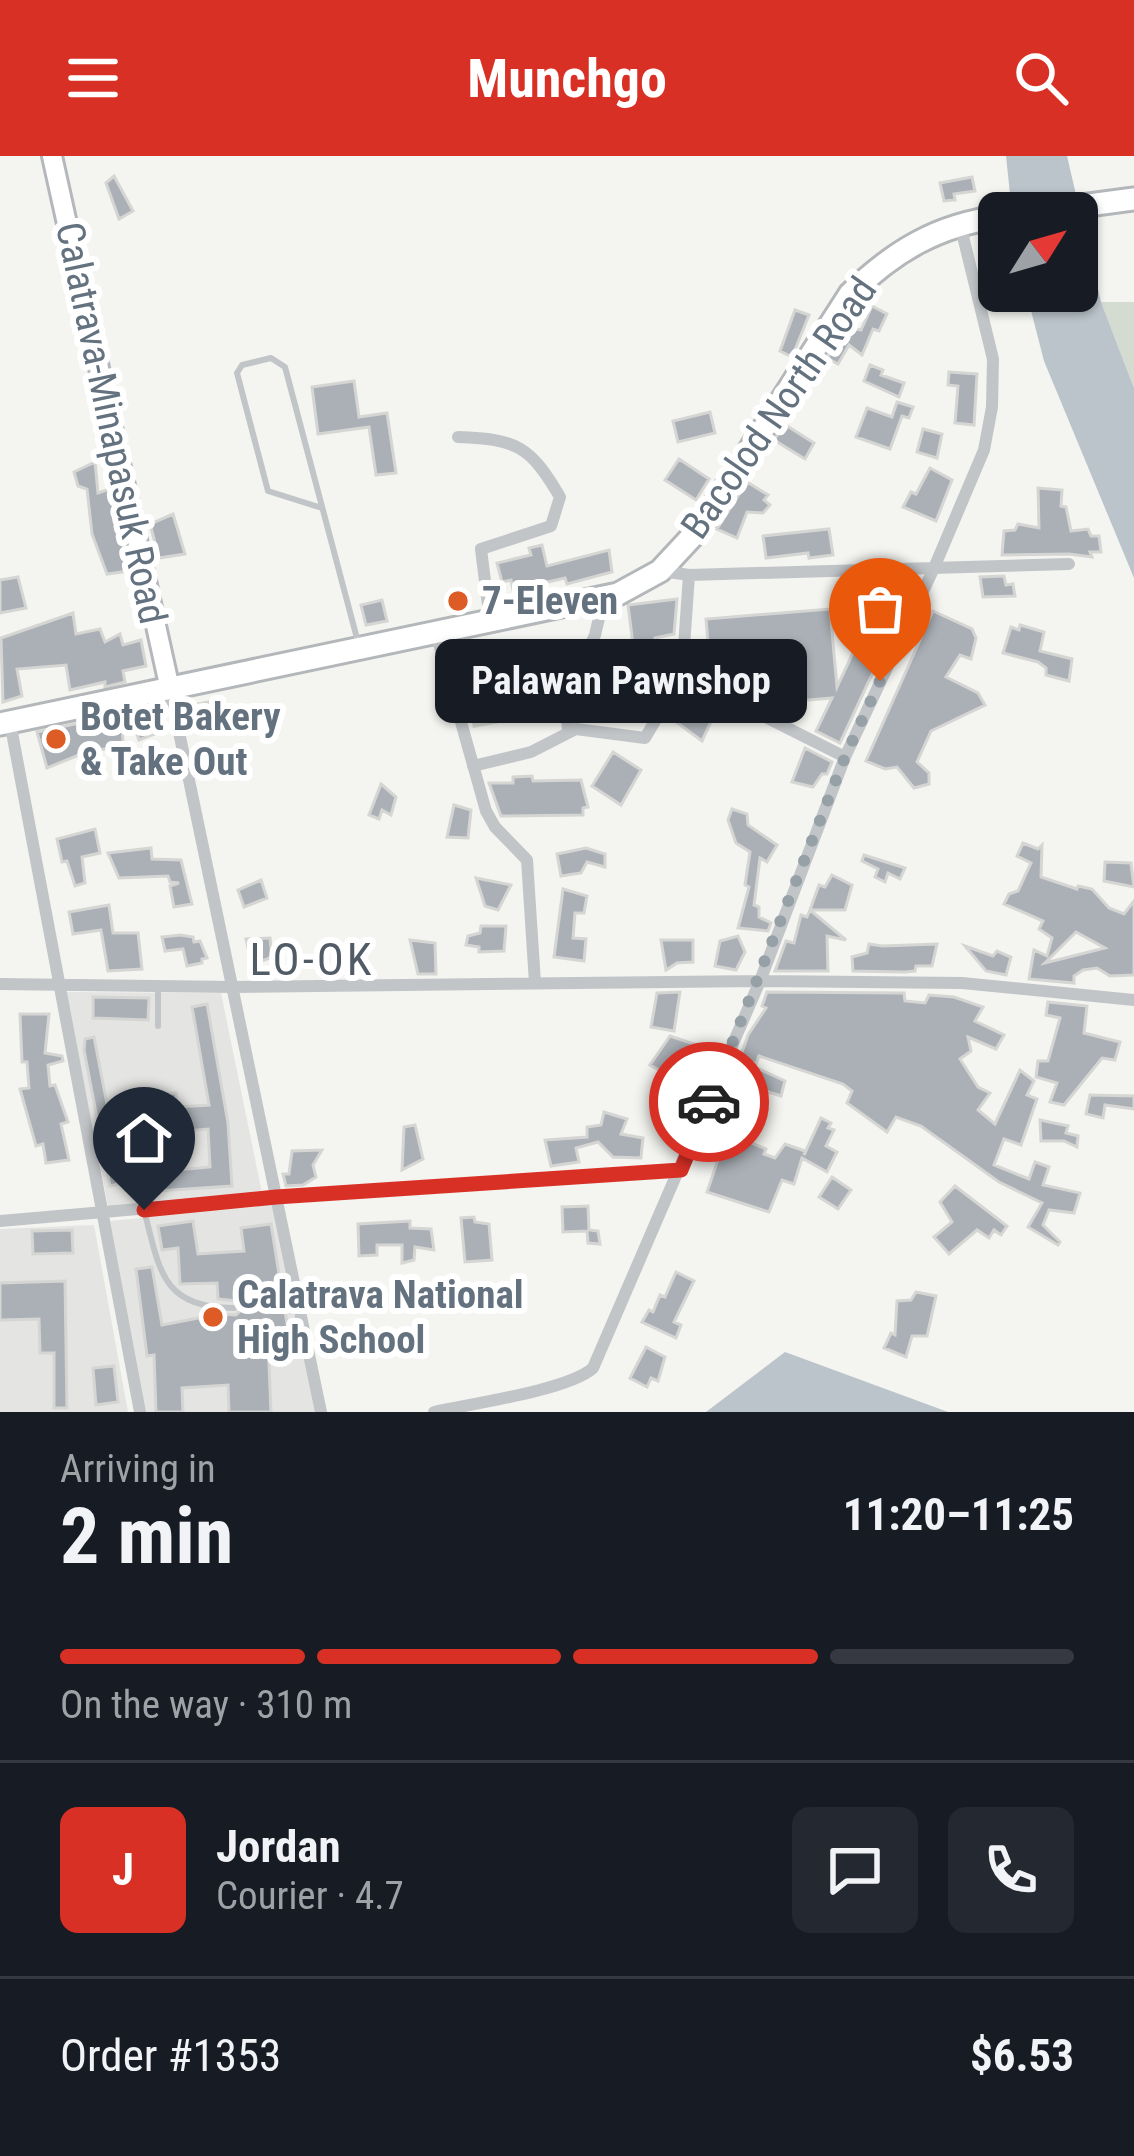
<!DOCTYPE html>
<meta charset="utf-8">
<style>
body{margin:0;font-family:"Roboto Condensed",sans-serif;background:#242831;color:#f1f3f6;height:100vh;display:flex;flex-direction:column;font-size:45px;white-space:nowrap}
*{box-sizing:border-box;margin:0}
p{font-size:39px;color:#9ea1a6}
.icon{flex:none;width:66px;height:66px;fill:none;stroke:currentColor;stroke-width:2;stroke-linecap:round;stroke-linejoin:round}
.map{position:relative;height:1256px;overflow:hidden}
.sheet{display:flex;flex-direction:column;background:#171b24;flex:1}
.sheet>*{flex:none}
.needle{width:78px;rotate:53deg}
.controls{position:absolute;left:978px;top:36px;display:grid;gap:24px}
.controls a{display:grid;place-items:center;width:120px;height:120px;border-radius:18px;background:#171b24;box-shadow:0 3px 9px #0004;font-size:60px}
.pin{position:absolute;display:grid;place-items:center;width:102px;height:102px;color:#fff;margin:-123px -51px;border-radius:50% 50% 50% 0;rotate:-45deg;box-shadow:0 0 12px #0007}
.pin .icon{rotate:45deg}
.courier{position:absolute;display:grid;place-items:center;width:120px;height:120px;margin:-60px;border:9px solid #d93025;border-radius:50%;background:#fff;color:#222;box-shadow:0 3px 15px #0007}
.bubble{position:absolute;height:84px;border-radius:18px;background:#171b24;box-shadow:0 3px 9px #0004;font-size:39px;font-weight:700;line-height:84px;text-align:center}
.head em{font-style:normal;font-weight:700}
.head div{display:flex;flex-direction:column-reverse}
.head{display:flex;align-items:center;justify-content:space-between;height:204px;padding:0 60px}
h1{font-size:78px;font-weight:700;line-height:90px}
.bar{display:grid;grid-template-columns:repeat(4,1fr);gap:18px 12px;align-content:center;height:144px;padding:0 60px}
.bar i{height:15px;border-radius:9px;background:#363941}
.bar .active{background:#d93025}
.bar p{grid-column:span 4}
.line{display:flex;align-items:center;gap:30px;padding:0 60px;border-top:3px solid #363941}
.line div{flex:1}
.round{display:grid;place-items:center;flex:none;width:126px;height:126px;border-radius:18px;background:#242831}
header{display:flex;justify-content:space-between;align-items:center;height:156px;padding:0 60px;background:#d93025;color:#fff;font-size:54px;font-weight:700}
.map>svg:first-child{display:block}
.built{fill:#e4e5e3}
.green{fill:#d4dbd1}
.water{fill:#bac4ca}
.building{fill:#aab0b6;stroke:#d5d5d3;stroke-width:3;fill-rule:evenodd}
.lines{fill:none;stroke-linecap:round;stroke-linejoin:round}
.secondary-casing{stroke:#b4b8bc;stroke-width:24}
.trunk-casing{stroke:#b4b7ba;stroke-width:27}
.service{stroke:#c2c5c8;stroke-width:6}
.minor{stroke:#c2c5c8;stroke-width:12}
.secondary{stroke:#fff;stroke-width:18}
.trunk{stroke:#fff;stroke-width:21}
.done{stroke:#96a0a7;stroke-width:12;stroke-dasharray:0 21.6}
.route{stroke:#d93025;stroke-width:15}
.poi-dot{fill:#dd5c26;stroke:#fff;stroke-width:4.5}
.labels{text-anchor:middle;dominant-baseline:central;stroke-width:12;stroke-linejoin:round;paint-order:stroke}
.street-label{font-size:39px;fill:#647280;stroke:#fff}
.poi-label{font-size:39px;font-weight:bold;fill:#647280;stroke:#fff;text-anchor:start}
.quarter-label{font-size:45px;letter-spacing:3px;fill:#515b65;stroke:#fff}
</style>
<header><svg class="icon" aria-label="menu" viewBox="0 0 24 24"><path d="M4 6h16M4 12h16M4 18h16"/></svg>Munchgo<svg class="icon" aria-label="search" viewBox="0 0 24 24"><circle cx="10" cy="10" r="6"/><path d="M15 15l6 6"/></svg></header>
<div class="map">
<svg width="1134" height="1256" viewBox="0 0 1134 1256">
<rect width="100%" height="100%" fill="#f4f4f0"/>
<path class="built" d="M66 836 221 837 262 1037 109 1055Z
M276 1041 316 1256H146L110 1065 255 1051Z
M94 1069 128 1256H0V1073Z"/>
<path class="green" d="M1101 146H1134V232Z
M528 488 542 559 473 572 460 501Z"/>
<path class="water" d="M1006 0H1067L1101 146 1134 232V422L1044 205 1026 135H1077V57H1012Z
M785 1196 948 1256H706Z"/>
<path class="building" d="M114 20 133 55 119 63 106 27Z
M972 21 975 35 954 38 955 44 944 45 940 27Z
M872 150 887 158 879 175 873 173 862 199 849 189 838 208 827 202 847 171 861 174Z
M795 154 809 159 792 201 780 195Z
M870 209 883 214 881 219 904 227 899 241 864 225Z
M949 216 977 218 974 269 955 267 958 230 948 229Z
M354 225 359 261 387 257 396 317 376 319 369 271 318 278 312 231Z
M897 246 913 251 909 262 902 260 890 293 856 281 867 252 892 261Z
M710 256 715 277 678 286 673 265Z
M784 268 814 287 805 303 774 284Z
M923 273 942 278 937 302 917 296Z
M679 303 709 323 696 344 665 324Z
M95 306 98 337 110 333 129 415 107 418 92 378 87 333 78 330 74 316Z
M930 312 952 324 936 365 903 351 911 336 916 338Z
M747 326 768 339 764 344 770 349 763 357 747 356 737 382 717 373Z
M1038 332 1062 334 1061 350 1066 351 1071 375 1088 373 1091 380H1099L1101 396H1090L1092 401 1069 398 1002 399 1004 375 1015 374 1018 368 1039 372Z
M173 358 185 398 159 402 150 368Z
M829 373 833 399 809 402 808 397 766 402 763 380Z
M542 389 547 410 609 394 612 416 567 428 565 422 513 434 511 424 502 426 497 407 531 399 529 392Z
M1004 420 1006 429 1013 428 1015 440 983 441 980 421Z
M18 421 26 452 0 457V424Z
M677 443 674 478 655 482 658 499 661 500 640 506 631 535 601 526 615 494 634 496 628 449Z
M382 444 387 465 366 469 361 449Z
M830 453 837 531 866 469 889 482 840 587 816 575 832 542 762 548 749 541 748 528 738 529V522H711L706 463Z
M933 455 972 473 976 482 971 503 960 499 946 521 978 537 985 549 931 575 917 606 929 617V628L914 632 897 611 885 613 866 605Z
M73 457 76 478 100 473 105 486 120 478 123 489 141 484 146 510 123 515 125 526 105 531V526L70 534 66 509 17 513 22 540 3 546 1 482Z
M1020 469 1044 476 1040 495 1072 503 1069 525 1046 519V512L1038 506 1003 497 1011 471 1019 474Z
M689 540 717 553 702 585 675 565Z
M219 544 226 573 200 578 193 549Z
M157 550 162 575 139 584 130 556Z
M122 558 123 590 86 596 47 612 37 576Z
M805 592 832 606 827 618H822L813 631 792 626Z
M613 596 641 614 621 649 592 630Z
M532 620 533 625 581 624 588 651 583 652V659L501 660 489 627H513V621Z
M381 628 396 641 391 659 382 654 379 663 369 659Z
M454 649 471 654 468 682 447 681Z
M732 653 747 658 748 669 777 689 767 706 760 702 754 749 759 751V761L771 767 768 775 738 772 749 731 745 729 750 696 736 687 728 664Z
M95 673 100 697 82 701 85 727 75 730 67 705 62 706 57 683Z
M1023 687 1038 693 1042 689 1041 721 1077 733 1078 730 1092 733 1109 752 1124 758 1134 745V819L1110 820 1097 812 1083 814 1074 820V827L1029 823 1034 794 1047 800 1052 782 1039 773 1043 765 1004 748 1009 738 1018 735 1031 707 1017 700ZM1076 776 1105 792 1045 807Z
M151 692 152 703 181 704 192 748 174 751 170 730 179 727 170 726 168 720 119 722 108 697Z
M586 692 605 698V711L587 706 581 717 561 720 557 698Z
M864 699 905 712 900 723 888 717 885 726 875 721 878 713 862 705Z
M1105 706 1131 707 1134 731 1104 725Z
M832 719 852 729 845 754H810L819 729 825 731Z
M476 722 511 729 498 754 485 750Z
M261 724 267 742 244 751 238 734Z
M563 733 587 740 584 757H575L573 782 586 783 584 805 554 801Z
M109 749 113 777H138L142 813 108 815 101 774 73 778 69 756Z
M810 754 846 784 827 780 828 815H775L786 785 794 787 801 759 807 761Z
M481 770H506L504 795 479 796V791L466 789 468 780 480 777Z
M180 779 193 781 194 786 200 785 207 802 202 803V807L187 810 183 793 165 795 162 781Z
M738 780 745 796 736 814 715 810 720 785Z
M270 782 272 801 252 809 246 783Z
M410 784 435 787 436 818H418Z
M661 784H693V806L677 807 666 814Z
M869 788 882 790 937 788 932 810H916L915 815 905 816 853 815 852 801 867 797Z
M965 790 993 800 997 795 1011 801 1006 819 986 815Z
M680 836 674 875 651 871 657 837Z
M767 836 904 837 905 845 925 847 929 839 954 841 983 851 975 865 1004 879 996 893 968 881 971 895 960 903 978 931 990 937 978 954 995 968 1020 914 1034 925 1027 939 1037 943 1021 989 1004 983 994 1009 1029 1023 1035 1006 1049 1011 1043 1029 1080 1037 1074 1057 1049 1054 1043 1069 1060 1086 1058 1089 1028 1071 1042 1047 999 1026 921 970 896 961 887 976 847 947 852 935 843 928 759 900 756 908 740 902 748 879 766 852 762 850Z
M93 841 149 842 148 864 93 862Z
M1048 846 1087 850 1084 877 1120 886 1115 904 1102 902 1064 949 1050 946 1057 927 1036 921 1038 905H1048L1060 862 1046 859Z
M207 848 228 967 232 1030 157 1035 155 1016 210 1011 208 973 160 977 163 1005 143 1008 133 952 158 950 157 938 176 937 177 951 209 949 192 851Z
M20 858H49L45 897 62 900 63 905 48 909 50 930 55 929 68 966 61 968 69 1004 46 1007 43 988 36 990 20 933 29 932 27 906H22Z
M670 880 703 891 691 898 688 917 682 927 650 909Z
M94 881 114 984 118 983 127 1026 110 1030 84 894 85 883Z
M757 912 785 925 781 940 750 930Z
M1090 939 1134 940V953L1105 949 1103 962 1086 958Z
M604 956 627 963 621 978 643 982 641 1002 613 1001 598 986 576 992 579 1006 551 1010 545 984 587 981V971L601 969Z
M821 962 831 967 828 972 834 974 826 990 837 996 827 1016 802 1002 794 1028 782 1024 769 1056 707 1036 727 977 766 993 764 998 775 1002 785 988 805 995 804 999Z
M1040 964 1068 970 1066 977 1078 980 1077 991 1064 985H1041Z
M415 969 423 1003 402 1014 404 971Z
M322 994 313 1009 316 1021 303 1029 286 1030 283 1018H289L292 995Z
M832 1021 851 1034 838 1053 819 1041Z
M955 1030 1007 1070 1001 1079 994 1074 989 1082 977 1074 949 1098 934 1081 952 1066 940 1046Z
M588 1050 589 1074 598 1075 600 1088 588 1087 587 1075 563 1076 562 1051Z
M474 1061 475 1066 489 1068 492 1104 465 1106 461 1062Z
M193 1065 198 1098 244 1095 241 1072 271 1068 289 1180 268 1183 271 1256H229L228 1229 182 1232 183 1256H156L154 1199 147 1200 136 1113 152 1111 162 1169 219 1158 236 1159 241 1154 237 1145 218 1143 217 1127 180 1128 178 1092 162 1094 158 1070Z
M410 1065V1072L431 1073 434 1094 415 1091 414 1104 402 1107V1089H377V1099L359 1100 358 1068Z
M72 1074 73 1097 33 1098 32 1075Z
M676 1116 694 1125 674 1166 681 1169 676 1182 642 1166 649 1154 653 1156 660 1139 665 1141Z
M65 1125 67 1252H54V1197H40L39 1163 0 1164V1127Z
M916 1136 936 1140 927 1180H912L906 1201 884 1192 891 1177 895 1179 897 1145 911 1144Z
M646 1191 665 1201 658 1225 651 1222 647 1231 630 1222Z
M114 1210 118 1246 96 1249 93 1212Z"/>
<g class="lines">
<defs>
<path id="secondary" d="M52 0 170 533"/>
<path id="trunk" d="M1029 57 1134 43
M0 568 618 438 660 415 699 373 850 138C894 95 938 69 999 61"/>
</defs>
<use href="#secondary" class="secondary-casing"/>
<use href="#trunk" class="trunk-casing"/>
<path class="service" d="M322 352 268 335 237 217 242 209 271 202 285 211 359 490
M158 834V870
M144 1054C160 1115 161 1151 234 1152"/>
<path class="minor" d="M458 281C517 283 530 290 560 341L551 370 481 393 490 465
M662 415 689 419 682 519 845 601
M689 419 1069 408
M436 477 486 655 495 671 527 704 535 827
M170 533 321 1256
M10 566 140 1256
M568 577 566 540 595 479 604 441
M473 610 531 596 576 573 645 582 682 519
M0 828 233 831 760 825 962 827 1134 844
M0 1065 276 1041 681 1014
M434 1256C470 1248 569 1234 593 1212L760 825 845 601 934 412 984 294 992 251 993 203 960 68"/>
<use href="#secondary" class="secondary"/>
<use href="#trunk" class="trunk"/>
</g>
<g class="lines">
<path class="done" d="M709 946 845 601 880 525"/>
<path class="route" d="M144 1054 276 1041 681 1014 709 946"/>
</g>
<g class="poi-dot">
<circle cx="458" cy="445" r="12"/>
<circle cx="56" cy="583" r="12"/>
<circle cx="213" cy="1161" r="12"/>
</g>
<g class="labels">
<g class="street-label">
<text transform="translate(779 252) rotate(-55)">Bacolod North Road</text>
<text transform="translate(111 267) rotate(78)">Calatrava-Minapasuk Road</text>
</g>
<g class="poi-label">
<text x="482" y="445">7-Eleven</text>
<text x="80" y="561">Botet Bakery<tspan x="80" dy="45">&amp; Take Out</tspan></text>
<text x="237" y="1139">Calatrava National<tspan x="237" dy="45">High School</tspan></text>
</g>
<g class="quarter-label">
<text x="312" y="803">LO-OK</text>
</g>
</g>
</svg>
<div class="controls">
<a><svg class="needle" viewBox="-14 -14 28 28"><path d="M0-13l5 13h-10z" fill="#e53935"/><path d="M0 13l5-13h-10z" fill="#9ea1a6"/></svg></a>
</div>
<div class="pin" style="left:880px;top:525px;background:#ea580c"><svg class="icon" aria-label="bag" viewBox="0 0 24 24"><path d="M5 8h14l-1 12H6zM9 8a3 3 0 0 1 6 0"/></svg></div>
<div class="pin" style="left:144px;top:1054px;background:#1f2937"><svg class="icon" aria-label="home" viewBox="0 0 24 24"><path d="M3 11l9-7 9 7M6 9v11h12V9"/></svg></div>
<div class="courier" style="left:709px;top:946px"><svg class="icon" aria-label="car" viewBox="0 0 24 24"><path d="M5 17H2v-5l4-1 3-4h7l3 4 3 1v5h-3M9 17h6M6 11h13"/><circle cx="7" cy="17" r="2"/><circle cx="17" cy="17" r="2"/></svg></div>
<div class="bubble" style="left:435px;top:483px;width:372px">Palawan Pawnshop</div>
</div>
<section class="sheet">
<div class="head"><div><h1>2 min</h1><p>Arriving in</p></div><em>11:20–11:25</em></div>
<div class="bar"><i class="active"></i><i class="active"></i><i class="active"></i><i></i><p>On the way · 310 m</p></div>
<div class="line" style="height:216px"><b class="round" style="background:#d93025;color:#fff">J</b><div><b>Jordan</b><p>Courier · 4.7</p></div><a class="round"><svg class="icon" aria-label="chat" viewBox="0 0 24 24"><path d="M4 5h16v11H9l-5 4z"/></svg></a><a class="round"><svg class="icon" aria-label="phone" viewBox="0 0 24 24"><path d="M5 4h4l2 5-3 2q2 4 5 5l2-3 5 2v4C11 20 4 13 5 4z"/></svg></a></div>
<div class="line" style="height:156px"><div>Order #1353</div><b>$6.53</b></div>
</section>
